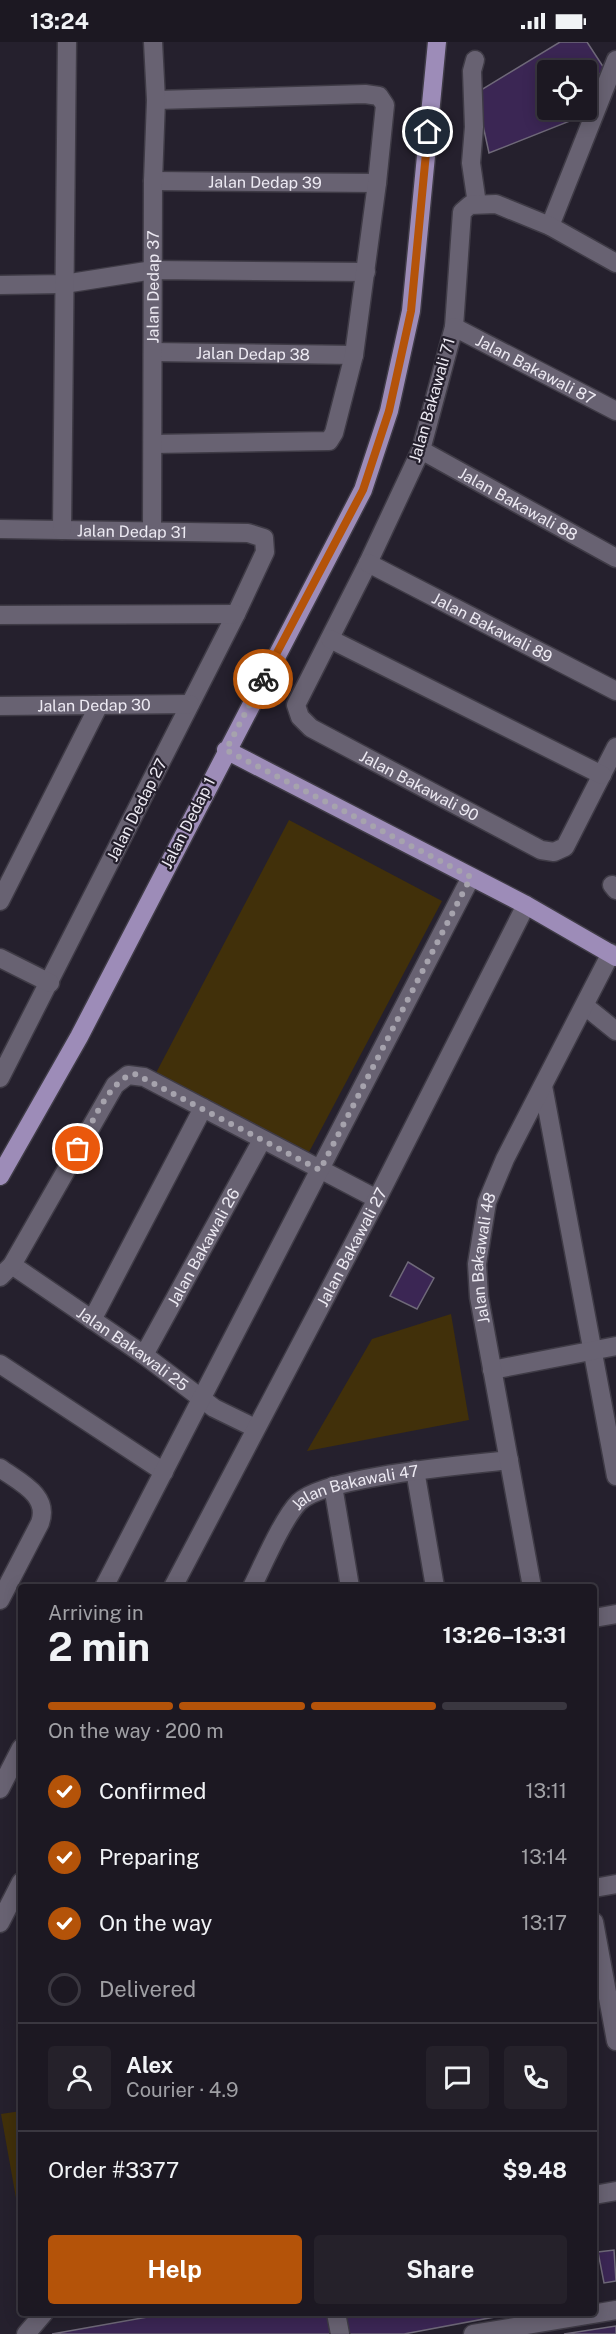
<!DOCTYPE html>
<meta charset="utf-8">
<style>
body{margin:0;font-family:"Public Sans",sans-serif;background:#25212a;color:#f1f3f6;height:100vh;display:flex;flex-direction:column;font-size:22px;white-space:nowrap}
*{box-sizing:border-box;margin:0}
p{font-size:20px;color:#a0a0a5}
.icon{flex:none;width:33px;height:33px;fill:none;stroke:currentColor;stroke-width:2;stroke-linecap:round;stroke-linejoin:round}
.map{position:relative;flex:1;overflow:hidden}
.panel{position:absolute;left:18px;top:1542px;width:579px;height:732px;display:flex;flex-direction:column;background:#1c1822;border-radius:6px;box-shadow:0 3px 15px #0003,0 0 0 2px #3a3740}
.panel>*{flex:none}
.buttons{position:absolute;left:537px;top:18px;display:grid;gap:12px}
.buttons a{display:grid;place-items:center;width:60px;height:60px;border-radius:6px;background:#1c1822;box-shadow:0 3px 15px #0003,0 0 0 2px #3a3740;font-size:30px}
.pin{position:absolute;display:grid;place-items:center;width:51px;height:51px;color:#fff;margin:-26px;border:3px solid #fff;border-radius:50%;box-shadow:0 2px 6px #0007}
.courier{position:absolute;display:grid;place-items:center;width:60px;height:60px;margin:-30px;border:4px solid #b45309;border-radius:50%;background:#fff;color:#222;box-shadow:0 2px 8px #0007}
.overview em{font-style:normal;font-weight:700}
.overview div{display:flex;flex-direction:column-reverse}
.overview{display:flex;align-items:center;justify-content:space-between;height:102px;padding:0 30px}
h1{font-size:39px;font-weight:700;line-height:45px}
.bar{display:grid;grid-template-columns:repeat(4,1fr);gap:9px 6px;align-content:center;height:72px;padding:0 30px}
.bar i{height:8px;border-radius:4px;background:#3a3740}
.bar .selected{background:#b45309}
.bar p{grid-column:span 4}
.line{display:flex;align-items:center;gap:15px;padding:0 30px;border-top:2px solid #3a3740}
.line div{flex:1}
.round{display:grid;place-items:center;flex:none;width:63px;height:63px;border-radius:6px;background:#25212a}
ol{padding:0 30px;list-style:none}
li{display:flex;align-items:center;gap:18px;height:66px}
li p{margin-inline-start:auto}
li .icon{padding:6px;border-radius:50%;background:#b45309;color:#fff;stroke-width:4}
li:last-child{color:#a0a0a5}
li i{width:33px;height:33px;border:3px solid #3a3740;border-radius:50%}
.primary-button{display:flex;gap:12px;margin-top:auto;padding:12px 30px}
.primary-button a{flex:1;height:69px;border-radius:6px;background:#b45309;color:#fff;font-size:24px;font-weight:700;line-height:69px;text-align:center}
.primary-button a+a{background:#25212a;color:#f1f3f6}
.status{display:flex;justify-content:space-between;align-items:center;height:42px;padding:0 30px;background:#1c1822;direction:ltr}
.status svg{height:16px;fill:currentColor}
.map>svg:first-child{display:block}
.green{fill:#41300a}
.building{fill:#3b2654;stroke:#6f6979;stroke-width:1.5}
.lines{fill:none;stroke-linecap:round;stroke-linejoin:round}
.minor-casing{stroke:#3f3b46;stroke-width:21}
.major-casing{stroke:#3f3b46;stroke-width:21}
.minor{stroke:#686272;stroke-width:18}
.major{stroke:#9d8cb8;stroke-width:18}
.done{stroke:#a6a3ad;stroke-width:6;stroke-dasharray:0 10.8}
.route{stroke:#b45309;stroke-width:8}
.labels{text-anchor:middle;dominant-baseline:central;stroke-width:4.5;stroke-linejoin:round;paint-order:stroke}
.street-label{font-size:16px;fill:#ece9f2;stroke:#25202d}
</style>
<div class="status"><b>13:24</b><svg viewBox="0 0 49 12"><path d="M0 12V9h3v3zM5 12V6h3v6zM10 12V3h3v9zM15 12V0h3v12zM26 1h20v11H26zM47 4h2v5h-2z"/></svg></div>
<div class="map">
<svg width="616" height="2292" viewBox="0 0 616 2292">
<rect width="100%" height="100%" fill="#25202d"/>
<path class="green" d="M289 778 442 859 308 1112 156 1031Z
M451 1272 469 1378 307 1409 372 1297Z
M21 2069V2184L1 2072Z"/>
<path class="building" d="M560 0H587L604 26 586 53V28H548V68H577L570 79 489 111 476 51Z
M408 1220 434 1236 417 1267 390 1254Z
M614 2208 616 2239 604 2241 598 2210Z
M170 2271H328L332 2292H52Z
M344 2271H516L404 2292H348Z
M616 2284V2292H564Z"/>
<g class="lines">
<defs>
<g id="minor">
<path d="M475 18 472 29 474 85 471 121 477 162"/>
<path id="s1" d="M153 139 377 141"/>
<path d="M550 184 616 18"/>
<path id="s2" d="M616 221 550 184 496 162 470 163 462 170 454 285 421 408 368 521 296 663 300 675 311 686 541 808 554 810 565 805 616 705"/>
<path d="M0 243 64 242 153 228 366 230"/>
<path id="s3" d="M454 285 616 369"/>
<path id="s4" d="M153 310 354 313"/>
<path d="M153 402 329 399 334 391 354 313 377 141 385 63 379 54 365 52 156 58"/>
<path id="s5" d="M421 408 616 516"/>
<path id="s6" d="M0 487 248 491 264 496 265 510 236 572 0 1036"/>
<path d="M62 488 67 0"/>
<path id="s7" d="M152 489 153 139 156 58 153 0"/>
<path id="s8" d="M368 521 616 649"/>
<path d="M0 573 236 572"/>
<path d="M330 597 602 733"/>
<path id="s9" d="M0 664 190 662"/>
<path d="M612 843 616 848"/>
<path d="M0 859 99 663"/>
<path d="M0 916 50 941"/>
<path d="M585 964 616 989"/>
<path d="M543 1044 616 1434"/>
<path id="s10" d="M12 1223 144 1313 214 1366 255 1386"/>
<path d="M0 1235 12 1223 115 1043 128 1033 144 1035 377 1157"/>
<path d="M92 1278 203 1066"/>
<path id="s11" d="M144 1313 262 1098"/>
<path d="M0 1322 164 1430"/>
<path d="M492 1328 616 1304"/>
<path d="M0 1426C19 1440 50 1453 40 1481L0 1558"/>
<path d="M415 1428 435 1545"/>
<path d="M333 1444 350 1545"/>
<path d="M104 1545 471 835"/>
<path id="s12" d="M173 1545 377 1157 526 863"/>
<path id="s13" d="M252 1545C263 1523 283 1476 299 1460 326 1434 467 1423 509 1418"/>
<path id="s14" d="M532 1545 479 1255 477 1222 487 1160 505 1117 611 911"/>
<path d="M594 1576 616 1572"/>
<path d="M0 1747 21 1706"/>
<path d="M594 1846 616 1842"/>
<path d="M594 1880 616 1999"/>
<path d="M0 1881 21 1840"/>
<path d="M594 2153 616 2149"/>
<path d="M336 2271 340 2292"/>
<path d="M26 2292 44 2271"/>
<path d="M473 2292 616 2268"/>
</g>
<path id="major" d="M226 708 526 863 616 915
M0 1134 79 995 363 448 389 369 411 269 437 0"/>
</defs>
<use href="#minor" class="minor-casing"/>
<use href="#major" class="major-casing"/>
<use href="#minor" class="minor"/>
<use href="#major" class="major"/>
</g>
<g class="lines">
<path class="done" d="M78 1107C90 1086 110 1035 135 1032L320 1128 471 835 226 708 263 637"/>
<path class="route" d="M263 637 363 448 389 369 411 269 428 90"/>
</g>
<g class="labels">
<g class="street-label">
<text stroke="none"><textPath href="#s1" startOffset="112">Jalan Dedap 39</textPath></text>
<text stroke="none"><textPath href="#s7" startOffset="244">Jalan Dedap 37</textPath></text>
<text stroke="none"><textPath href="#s4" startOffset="100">Jalan Dedap 38</textPath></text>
<text stroke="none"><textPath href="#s3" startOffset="92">Jalan Bakawali 87</textPath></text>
<text transform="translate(432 358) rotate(-74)">Jalan Bakawali 71</text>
<text stroke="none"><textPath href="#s5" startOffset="111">Jalan Bakawali 88</textPath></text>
<text stroke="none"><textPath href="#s6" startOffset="132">Jalan Dedap 31</textPath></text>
<text stroke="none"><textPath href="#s8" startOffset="140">Jalan Bakawali 89</textPath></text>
<text stroke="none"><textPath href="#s9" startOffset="94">Jalan Dedap 30</textPath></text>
<text stroke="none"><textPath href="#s2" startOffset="848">Jalan Bakawali 90</textPath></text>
<text transform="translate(137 768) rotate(-63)">Jalan Dedap 27</text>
<text transform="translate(188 781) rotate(-63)">Jalan Dedap 1</text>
<text stroke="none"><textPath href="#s12" startOffset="384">Jalan Bakawali 27</textPath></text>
<text stroke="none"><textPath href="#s11" startOffset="123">Jalan Bakawali 26</textPath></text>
<text stroke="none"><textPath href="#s14" startOffset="334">Jalan Bakawali 48</textPath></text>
<text stroke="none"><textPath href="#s10" startOffset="147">Jalan Bakawali 25</textPath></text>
<text stroke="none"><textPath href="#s13" startOffset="156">Jalan Bakawali 47</textPath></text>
</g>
</g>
</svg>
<div class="buttons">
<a><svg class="icon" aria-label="locate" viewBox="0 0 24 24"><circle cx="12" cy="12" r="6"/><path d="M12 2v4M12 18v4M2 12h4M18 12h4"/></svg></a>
</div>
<div class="pin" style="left:78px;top:1107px;background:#ea580c"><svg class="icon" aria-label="bag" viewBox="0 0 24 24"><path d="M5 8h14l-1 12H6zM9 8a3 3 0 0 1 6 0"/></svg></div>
<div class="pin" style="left:428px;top:90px;background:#1f2937"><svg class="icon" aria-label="home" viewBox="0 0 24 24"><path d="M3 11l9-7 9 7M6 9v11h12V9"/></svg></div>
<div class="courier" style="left:263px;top:637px"><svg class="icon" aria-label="bike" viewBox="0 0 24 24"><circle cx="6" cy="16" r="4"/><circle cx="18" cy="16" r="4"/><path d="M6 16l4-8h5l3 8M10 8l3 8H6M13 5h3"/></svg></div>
<section class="panel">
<div class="overview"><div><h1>2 min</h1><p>Arriving in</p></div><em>13:26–13:31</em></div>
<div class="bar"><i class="selected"></i><i class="selected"></i><i class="selected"></i><i></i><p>On the way · 200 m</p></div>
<ol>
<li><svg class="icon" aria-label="check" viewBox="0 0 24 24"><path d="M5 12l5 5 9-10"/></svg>Confirmed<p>13:11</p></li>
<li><svg class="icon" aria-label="check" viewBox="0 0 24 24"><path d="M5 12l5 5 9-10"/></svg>Preparing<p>13:14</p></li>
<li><svg class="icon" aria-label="check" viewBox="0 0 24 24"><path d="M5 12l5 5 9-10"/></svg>On the way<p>13:17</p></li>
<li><i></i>Delivered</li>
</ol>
<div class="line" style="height:108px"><a class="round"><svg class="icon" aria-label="person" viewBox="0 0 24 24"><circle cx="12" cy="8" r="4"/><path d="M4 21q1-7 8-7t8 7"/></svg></a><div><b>Alex</b><p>Courier · 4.9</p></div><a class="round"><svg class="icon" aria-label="chat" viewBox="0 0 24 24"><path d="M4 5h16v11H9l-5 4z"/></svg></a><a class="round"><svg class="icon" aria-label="phone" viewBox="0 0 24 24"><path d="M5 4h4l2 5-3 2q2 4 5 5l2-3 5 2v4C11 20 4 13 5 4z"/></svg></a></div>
<div class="line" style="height:78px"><div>Order #3377</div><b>$9.48</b></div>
<div class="primary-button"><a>Help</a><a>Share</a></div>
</section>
</div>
